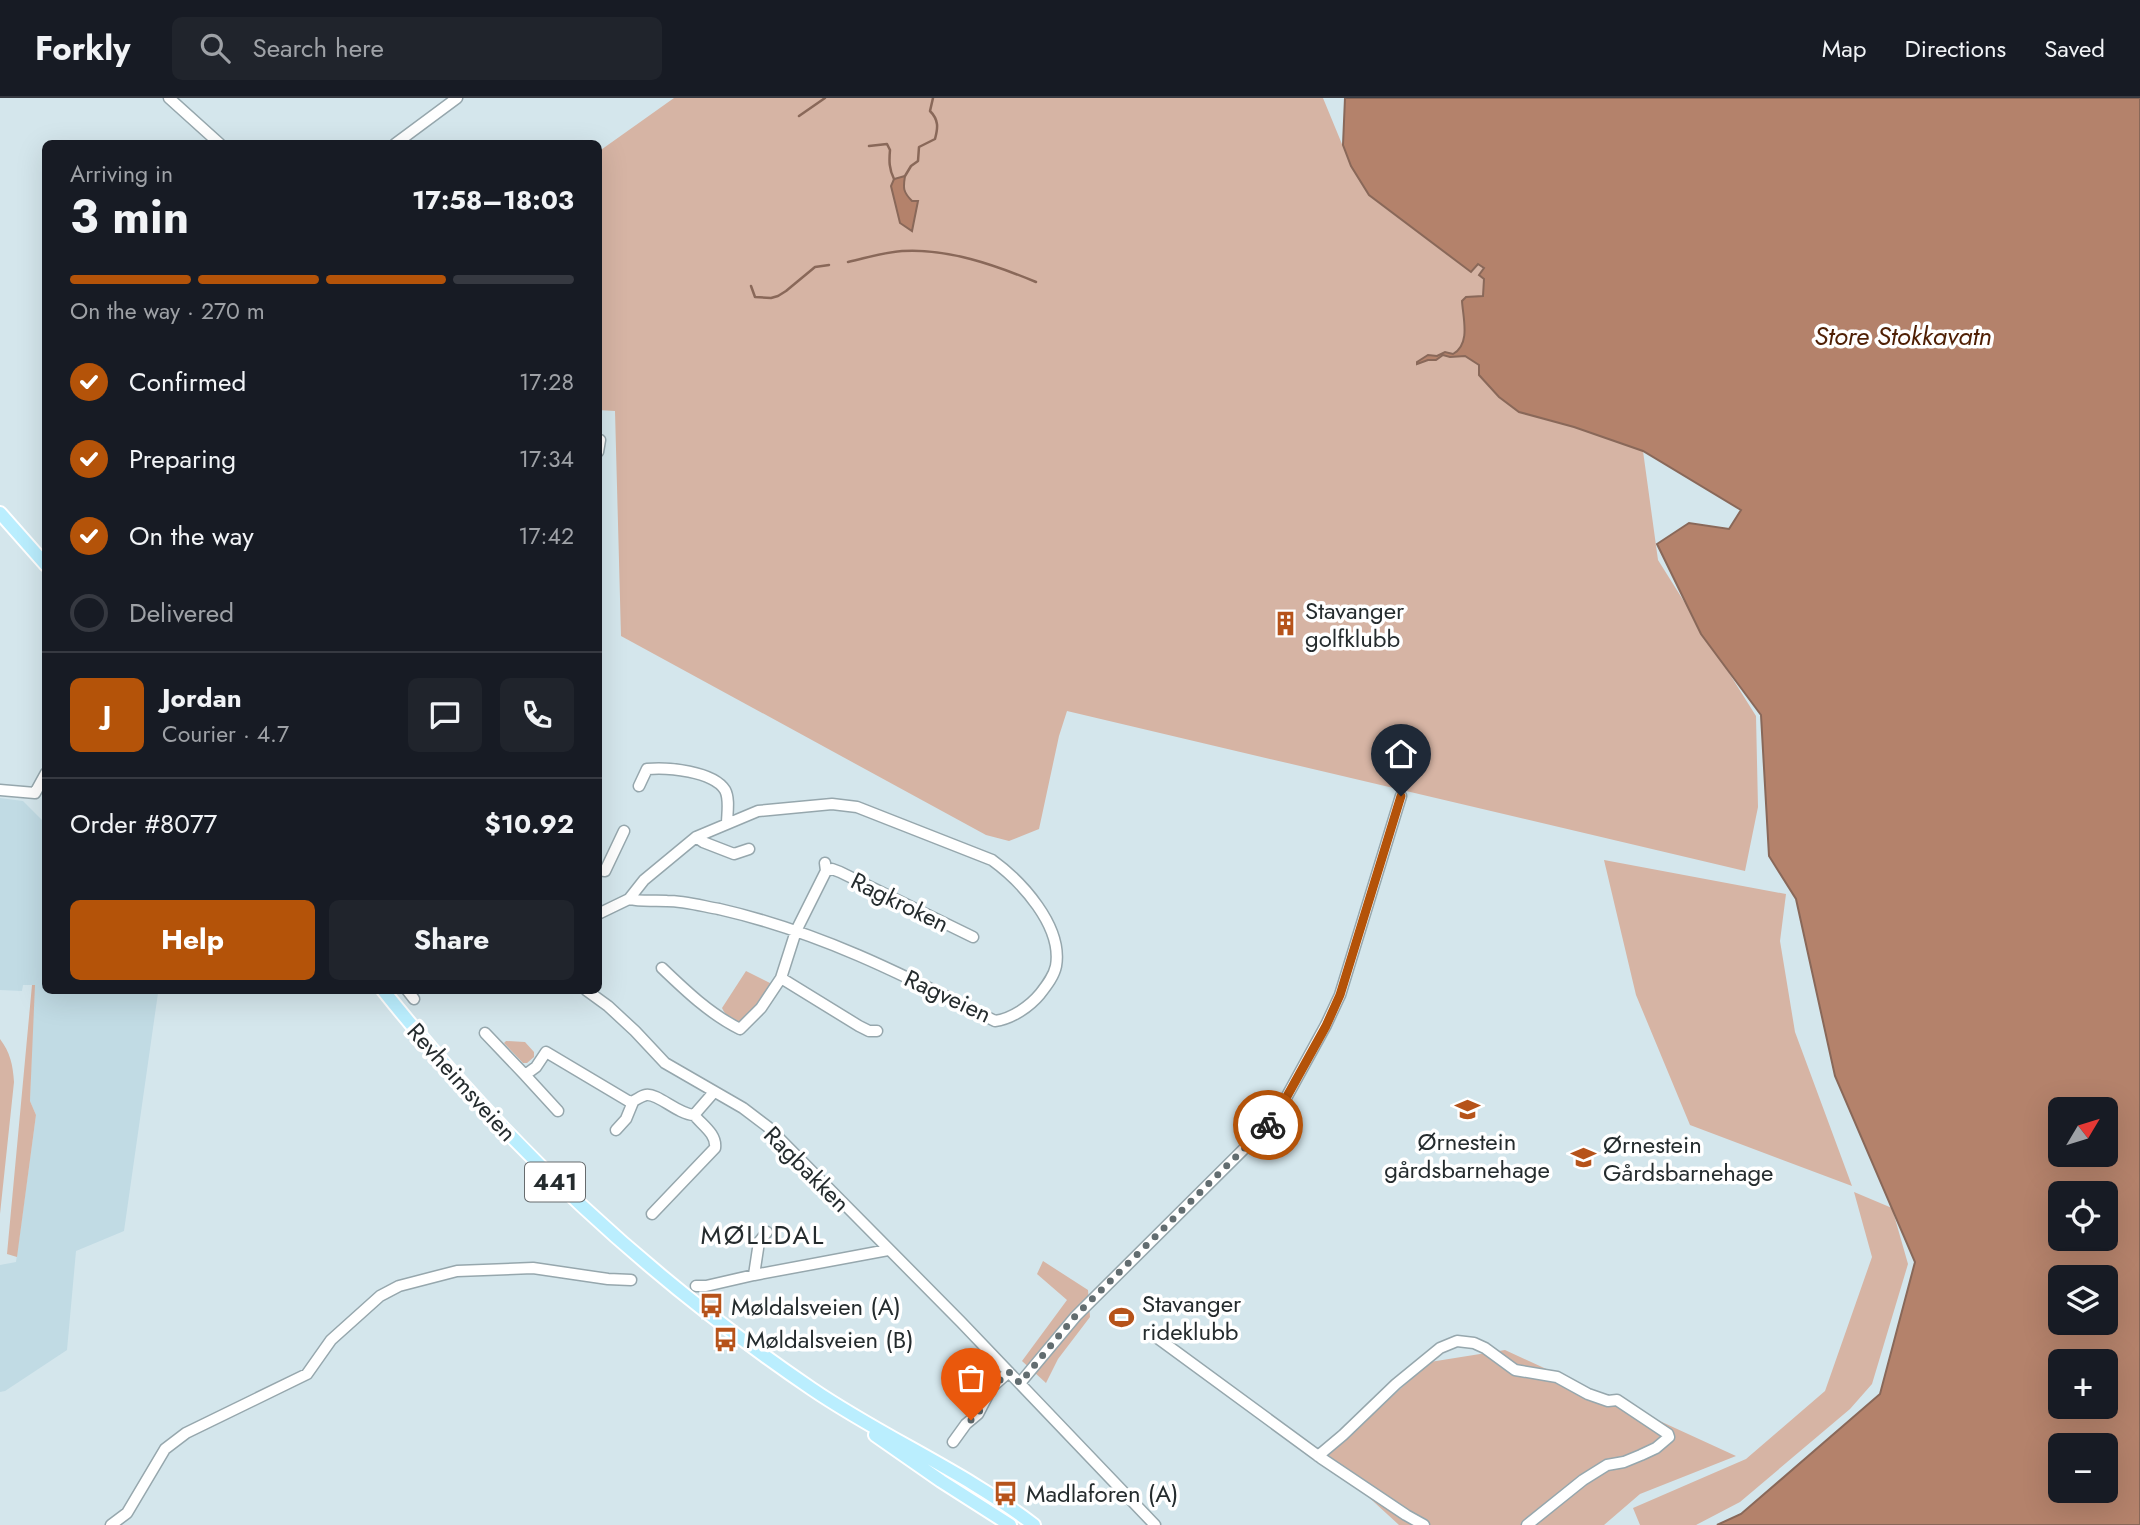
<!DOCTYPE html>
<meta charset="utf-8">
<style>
body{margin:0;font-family:Jost,sans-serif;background:#20242c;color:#f1f3f6;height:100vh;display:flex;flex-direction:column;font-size:26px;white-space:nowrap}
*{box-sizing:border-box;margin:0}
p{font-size:23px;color:#9ea1a6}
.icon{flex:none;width:38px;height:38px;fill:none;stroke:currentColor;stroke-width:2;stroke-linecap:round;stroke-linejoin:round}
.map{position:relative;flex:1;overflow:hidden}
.details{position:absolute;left:42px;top:42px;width:560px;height:854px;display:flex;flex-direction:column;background:#171b24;border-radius:10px;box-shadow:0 7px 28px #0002}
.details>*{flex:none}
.needle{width:46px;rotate:52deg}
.controls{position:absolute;left:2048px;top:999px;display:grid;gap:14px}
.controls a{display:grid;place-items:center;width:70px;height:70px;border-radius:10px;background:#171b24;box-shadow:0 7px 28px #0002;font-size:35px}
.pin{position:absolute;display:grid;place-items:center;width:60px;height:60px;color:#fff;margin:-72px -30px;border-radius:50% 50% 50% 0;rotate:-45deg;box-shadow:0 0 7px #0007}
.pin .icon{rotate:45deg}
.courier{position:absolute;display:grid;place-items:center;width:70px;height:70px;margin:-35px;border:5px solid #b45309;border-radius:50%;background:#fff;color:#222;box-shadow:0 2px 9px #0007}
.headline em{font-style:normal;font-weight:700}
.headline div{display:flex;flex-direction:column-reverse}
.headline{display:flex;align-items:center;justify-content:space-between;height:119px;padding:0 28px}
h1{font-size:46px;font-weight:700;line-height:52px}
.bar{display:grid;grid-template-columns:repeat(4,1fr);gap:10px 7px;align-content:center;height:84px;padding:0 28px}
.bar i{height:9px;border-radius:5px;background:#363941}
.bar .on{background:#b45309}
.bar p{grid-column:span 4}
.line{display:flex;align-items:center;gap:18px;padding:0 28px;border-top:2px solid #363941}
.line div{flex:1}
.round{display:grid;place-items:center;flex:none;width:74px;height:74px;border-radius:10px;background:#20242c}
ol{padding:0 28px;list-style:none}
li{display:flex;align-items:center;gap:21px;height:77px}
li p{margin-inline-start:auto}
li .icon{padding:7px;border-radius:50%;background:#b45309;color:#fff;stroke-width:4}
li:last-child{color:#9ea1a6}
li i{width:38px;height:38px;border:4px solid #363941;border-radius:50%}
.action{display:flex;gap:14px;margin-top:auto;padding:14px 28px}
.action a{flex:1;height:80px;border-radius:10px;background:#b45309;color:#fff;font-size:28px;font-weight:700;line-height:80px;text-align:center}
.action a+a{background:#20242c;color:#f1f3f6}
header{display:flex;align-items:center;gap:42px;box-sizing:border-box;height:98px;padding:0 35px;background:#171b24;border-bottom:2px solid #363941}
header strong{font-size:33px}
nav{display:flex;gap:38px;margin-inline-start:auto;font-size:24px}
.search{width:490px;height:63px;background:#20242c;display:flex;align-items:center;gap:18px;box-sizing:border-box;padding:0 24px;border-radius:10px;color:#9ea1a6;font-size:26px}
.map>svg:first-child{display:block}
.built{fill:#c1dbe4}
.green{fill:#d6b4a4}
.water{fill:#b4826b;stroke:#896859;stroke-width:2;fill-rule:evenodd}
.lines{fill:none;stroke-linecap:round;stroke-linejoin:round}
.stream{stroke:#896859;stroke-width:2.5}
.minor-casing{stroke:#96a7ad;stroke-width:13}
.major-casing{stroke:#fff;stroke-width:16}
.minor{stroke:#fff;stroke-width:10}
.major{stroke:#baeefe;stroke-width:12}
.done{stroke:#626d70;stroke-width:7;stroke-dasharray:0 12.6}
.route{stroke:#b45309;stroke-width:9}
.labels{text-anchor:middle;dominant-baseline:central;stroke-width:7;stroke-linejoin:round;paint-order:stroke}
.shield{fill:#fff;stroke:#666b6d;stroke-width:2}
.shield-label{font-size:23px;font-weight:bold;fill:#252c2e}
.poi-label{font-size:24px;fill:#252c2e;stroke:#fff;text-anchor:start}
.street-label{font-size:24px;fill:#252c2e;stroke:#fff}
.water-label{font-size:26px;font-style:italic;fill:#4f1f04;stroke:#fff}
.neighbourhood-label{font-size:26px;letter-spacing:2px;fill:#252c2e;stroke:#fff}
</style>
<header>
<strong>Forkly</strong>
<div class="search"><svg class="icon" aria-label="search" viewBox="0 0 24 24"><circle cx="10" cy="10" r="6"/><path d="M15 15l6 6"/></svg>Search here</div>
<nav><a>Map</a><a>Directions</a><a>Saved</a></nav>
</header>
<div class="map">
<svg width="2140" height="1427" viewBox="0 0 2140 1427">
<rect width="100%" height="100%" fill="#d4e6ec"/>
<path class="built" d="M0 700 23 703 45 725 46 892H114L158 895 124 1133 76 1153 67 1252 5 1293 0 1294V1167L16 1164 36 1017 30 1003 34 887H23L22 893 0 892Z"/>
<path class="green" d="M674 0H1323L1351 68 1471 174 1478 166 1484 170 1483 198 1462 203 1465 231 1462 250 1465 258 1480 267 1539 320 1574 329 1643 353 1658 462 1756 618 1758 709 1745 773 1067 613 1059 638 1039 731 1009 743 986 737 621 538 615 313 598 312V54Z
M1604 762 1786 796 1780 843 1795 934 1852 1088 1690 1027 1636 897Z
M746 873 772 886 745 925C737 925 725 918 722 910Z
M32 887H35L30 1003 36 1017 17 1159 7 1156Z
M0 941C10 954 13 967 14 984L0 1116Z
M506 943 525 944 534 954V959L527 965H523L504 945Z
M1854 1094 1892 1110 1908 1166 1872 1286 1850 1311 1740 1404 1696 1427H1640L1633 1410 1746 1361 1825 1293 1872 1159Z
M1043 1163 1088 1192 1090 1219 1058 1261 1046 1285 1022 1263 1067 1202 1037 1176Z
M1505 1252 1736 1358 1640 1396 1604 1427H1399L1325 1359 1430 1264Z"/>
<path class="water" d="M1345 0H2140V1427H1717L1741 1416 1880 1296 1915 1164 1835 978 1796 801 1769 758 1761 617 1701 536 1657 446 1689 425 1729 431 1741 412 1643 353 1574 329 1519 314 1499 299 1479 277V267L1465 258 1450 259 1443 257 1436 262H1428L1417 266V264L1428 257 1437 258 1445 254 1453 256C1471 246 1463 220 1462 203L1466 199 1483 198 1484 181 1479 177 1484 170 1478 166 1471 174 1369 97 1351 68 1343 47ZM2060 1012H2105V1057H2060ZM2060 1096H2105V1141H2060ZM2060 1180H2105V1225H2060ZM2060 1264H2105V1309H2060ZM2060 1348H2105V1393H2060Z
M905 78C903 90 903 94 912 103H918L912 133 900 125 891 88 894 81Z"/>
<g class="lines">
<path class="stream" d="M799 18 825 0
M869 48 887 46 890 52C889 63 889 71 894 81
M905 78 911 68 918 63 919 49 935 41C938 30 939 22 930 13L933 0
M848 164C866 160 885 154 902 153 947 150 995 167 1036 184
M751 188 755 199 771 200 778 198 786 193 815 169 829 167"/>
<defs>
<path id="minor" d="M169 0 220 46
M395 46 457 0
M598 354 600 342
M639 688 647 671C667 669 713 673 725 692 730 701 727 716 727 726
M0 692 35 695 46 675
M696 739 703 744 734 756 749 751
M825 765 826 773 832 771 840 774 973 839
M598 772 605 773 624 733
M598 816 629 801 644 782 696 739 758 713 832 706 857 709 992 762C1021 783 1063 828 1056 868 1054 878 1047 887 1040 896 1030 908 1012 921 995 923 904 877 820 834 719 811 702 808 684 803 667 803 654 802 642 804 629 801
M662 870C686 893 710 916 740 931L761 910 781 880 859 928 869 933H877
M781 880 796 833 826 773
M407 892 414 901
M586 892 608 908 635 933 665 965 743 1010 768 1029 961 1224 1155 1427
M485 935 525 977 536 969 546 954 630 1004C636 1003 640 998 646 997 658 995 677 1016 694 1017L714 994
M525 977 558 1013
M616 1032 626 1021 633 1004
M652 1116 715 1050C717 1036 702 1027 694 1017
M754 1177 759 1144 767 1134
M696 1188H706L754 1177 888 1152
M1152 1236 1321 1360 1406 1417 1424 1427
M1020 1285 1076 1218 1275 1020 1326 927 1340 897 1401 698
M953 1344 966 1326 978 1316 992 1289 1009 1274
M1318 1358 1343 1337 1396 1286 1440 1250 1457 1243 1474 1245 1485 1250 1515 1272 1557 1279 1588 1296 1608 1303 1617 1302 1668 1336 1669 1339 1656 1350 1641 1357 1624 1364 1607 1367 1583 1382 1527 1427
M111 1427 127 1415 165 1351 186 1335 307 1276 331 1242 380 1198 399 1188 457 1173 533 1170 608 1181 631 1182"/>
<path id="major" d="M0 415 46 467
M383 892C508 1049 646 1178 812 1291 884 1340 965 1374 1034 1427
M875 1337 941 1383 1010 1427"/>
</defs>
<use href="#minor" class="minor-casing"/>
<use href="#major" class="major-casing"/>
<use href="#minor" class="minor"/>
<use href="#major" class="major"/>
</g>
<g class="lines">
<path class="done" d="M971 1322 978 1316 992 1289 1009 1274 1020 1285 1076 1217 1268 1027"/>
<path class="route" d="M1268 1027 1275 1020 1326 928 1340 897 1401 698"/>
</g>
<defs>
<symbol id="building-bare" viewBox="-9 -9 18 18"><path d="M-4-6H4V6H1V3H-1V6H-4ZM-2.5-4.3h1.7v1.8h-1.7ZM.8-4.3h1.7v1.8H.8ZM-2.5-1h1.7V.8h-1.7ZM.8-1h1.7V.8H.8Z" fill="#b6531a" stroke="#fff" stroke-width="2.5" paint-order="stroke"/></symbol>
<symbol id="school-bare" viewBox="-9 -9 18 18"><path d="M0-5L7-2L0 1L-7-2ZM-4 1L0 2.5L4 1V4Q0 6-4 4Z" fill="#b6531a" stroke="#fff" stroke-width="2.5" paint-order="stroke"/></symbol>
<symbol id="bus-bare" viewBox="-9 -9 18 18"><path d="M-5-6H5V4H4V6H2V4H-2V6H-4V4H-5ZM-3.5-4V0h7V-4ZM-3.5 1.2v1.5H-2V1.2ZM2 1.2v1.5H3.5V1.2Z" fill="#b6531a" stroke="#fff" stroke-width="2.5" paint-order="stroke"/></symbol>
<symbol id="stadium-bare" viewBox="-9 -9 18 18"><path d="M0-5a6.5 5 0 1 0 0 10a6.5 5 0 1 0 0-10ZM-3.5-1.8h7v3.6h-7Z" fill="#b6531a" stroke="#fff" stroke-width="2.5" paint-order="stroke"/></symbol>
</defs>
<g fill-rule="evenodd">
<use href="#building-bare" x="1268" y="508" width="35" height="35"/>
<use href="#school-bare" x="1450" y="994" width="35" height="35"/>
<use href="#school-bare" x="1566" y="1042" width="35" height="35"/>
<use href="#bus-bare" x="694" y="1190" width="35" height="35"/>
<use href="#stadium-bare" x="1104" y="1202" width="35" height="35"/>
<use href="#bus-bare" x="708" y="1224" width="35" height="35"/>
<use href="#bus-bare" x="988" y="1378" width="35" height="35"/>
</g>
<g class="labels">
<rect class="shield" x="525" y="1064.5" width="60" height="39" rx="5"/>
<g class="shield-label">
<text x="555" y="1084">441</text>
</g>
<g class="poi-label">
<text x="1305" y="512">Stavanger<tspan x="1305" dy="28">golfklubb</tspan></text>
<text x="1467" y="1043" text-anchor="middle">Ørnestein<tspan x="1467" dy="28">gårdsbarnehage</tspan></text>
<text x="1603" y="1046">Ørnestein<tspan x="1603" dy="28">Gårdsbarnehage</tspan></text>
<text x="1142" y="1205">Stavanger<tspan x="1142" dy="28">rideklubb</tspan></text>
<text x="731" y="1208">Møldalsveien (A)</text>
<text x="746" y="1241">Møldalsveien (B)</text>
<text x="1026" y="1395">Madlaforen (A)</text>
</g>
<g class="street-label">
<text transform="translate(900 804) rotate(26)">Ragkroken</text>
<text transform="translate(948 898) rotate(25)">Ragveien</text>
<text transform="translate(462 984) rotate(48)">Revheimsveien</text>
<text transform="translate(807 1071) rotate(45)">Ragbakken</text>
</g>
<g class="water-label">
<text x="1903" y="238">Store Stokkavatn</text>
</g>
<g class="neighbourhood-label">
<text x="763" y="1137">MØLLDAL</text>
</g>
</g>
</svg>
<div class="controls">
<a><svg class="needle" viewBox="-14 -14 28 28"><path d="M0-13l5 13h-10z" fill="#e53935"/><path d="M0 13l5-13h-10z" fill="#9ea1a6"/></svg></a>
<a><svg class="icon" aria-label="locate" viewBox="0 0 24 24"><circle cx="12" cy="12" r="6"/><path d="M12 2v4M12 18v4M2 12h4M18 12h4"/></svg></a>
<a><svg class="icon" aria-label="layers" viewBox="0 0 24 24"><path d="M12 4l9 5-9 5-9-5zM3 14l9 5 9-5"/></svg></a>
<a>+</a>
<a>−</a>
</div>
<div class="pin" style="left:971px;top:1322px;background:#ea580c"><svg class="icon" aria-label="bag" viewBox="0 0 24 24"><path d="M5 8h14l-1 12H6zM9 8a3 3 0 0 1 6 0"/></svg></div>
<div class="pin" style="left:1401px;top:698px;background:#1f2937"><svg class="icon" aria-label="home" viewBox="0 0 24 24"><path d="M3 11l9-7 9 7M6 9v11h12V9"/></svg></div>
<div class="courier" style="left:1268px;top:1027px"><svg class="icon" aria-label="bike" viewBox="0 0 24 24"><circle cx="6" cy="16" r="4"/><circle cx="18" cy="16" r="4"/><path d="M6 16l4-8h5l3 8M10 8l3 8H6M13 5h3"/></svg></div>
<section class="details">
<div class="headline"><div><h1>3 min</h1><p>Arriving in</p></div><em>17:58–18:03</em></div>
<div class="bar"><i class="on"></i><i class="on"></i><i class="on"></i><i></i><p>On the way · 270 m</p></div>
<ol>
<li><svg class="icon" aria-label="check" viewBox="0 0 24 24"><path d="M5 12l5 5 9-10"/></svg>Confirmed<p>17:28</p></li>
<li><svg class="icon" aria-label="check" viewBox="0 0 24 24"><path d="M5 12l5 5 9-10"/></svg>Preparing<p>17:34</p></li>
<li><svg class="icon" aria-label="check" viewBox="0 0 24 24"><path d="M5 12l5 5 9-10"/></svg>On the way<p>17:42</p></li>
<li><i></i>Delivered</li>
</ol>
<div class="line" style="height:126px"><b class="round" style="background:#b45309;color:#fff">J</b><div><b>Jordan</b><p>Courier · 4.7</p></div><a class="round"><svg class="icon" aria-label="chat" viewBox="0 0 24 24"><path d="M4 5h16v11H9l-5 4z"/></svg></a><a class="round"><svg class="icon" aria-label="phone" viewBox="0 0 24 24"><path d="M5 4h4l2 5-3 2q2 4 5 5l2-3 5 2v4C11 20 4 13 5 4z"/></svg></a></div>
<div class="line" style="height:91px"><div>Order #8077</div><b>$10.92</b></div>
<div class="action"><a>Help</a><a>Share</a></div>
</section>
</div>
